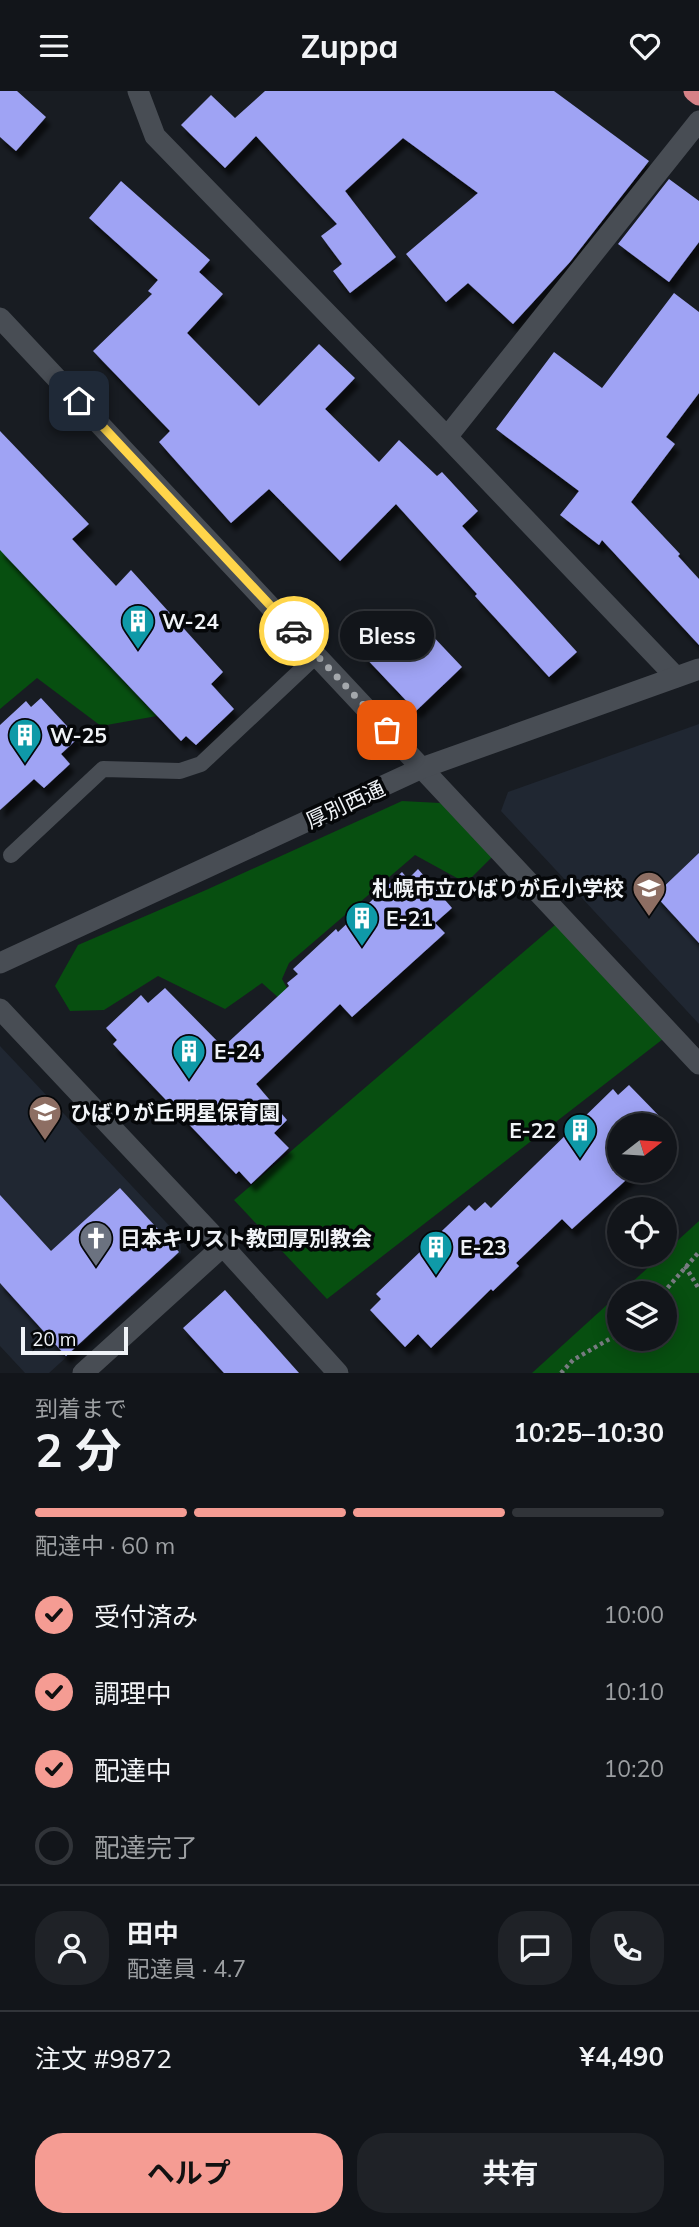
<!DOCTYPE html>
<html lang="ja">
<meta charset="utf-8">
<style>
body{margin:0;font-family:Mulish,"Noto Sans JP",sans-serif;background:#1f2227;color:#f1f3f6;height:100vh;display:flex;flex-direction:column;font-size:26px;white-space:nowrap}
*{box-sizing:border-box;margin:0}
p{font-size:23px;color:#9c9fa2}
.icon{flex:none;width:38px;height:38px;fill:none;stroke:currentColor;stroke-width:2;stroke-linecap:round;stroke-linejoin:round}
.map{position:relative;height:1282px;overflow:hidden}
.side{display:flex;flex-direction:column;background:#12151a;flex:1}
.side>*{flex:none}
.needle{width:46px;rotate:73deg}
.controls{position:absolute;left:607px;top:1022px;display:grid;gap:14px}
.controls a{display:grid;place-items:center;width:70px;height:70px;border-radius:50%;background:#12151a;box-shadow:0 4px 18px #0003,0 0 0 2px #313439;font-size:35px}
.scale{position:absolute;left:21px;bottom:18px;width:107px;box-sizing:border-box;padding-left:7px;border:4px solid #f0f3f7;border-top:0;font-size:19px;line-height:24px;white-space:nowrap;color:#f0f3f7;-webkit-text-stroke:5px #050709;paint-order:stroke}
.pin{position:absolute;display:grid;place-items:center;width:60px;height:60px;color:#fff;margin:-30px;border-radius:14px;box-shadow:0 4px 10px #0006}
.courier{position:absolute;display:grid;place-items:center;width:70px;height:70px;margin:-35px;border:5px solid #ffd54a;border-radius:50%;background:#fff;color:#222;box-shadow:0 2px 9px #0007}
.bubble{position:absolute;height:49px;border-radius:24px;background:#12151a;box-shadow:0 4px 18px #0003,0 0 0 2px #313439;font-size:23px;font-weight:700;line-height:49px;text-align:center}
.summary em{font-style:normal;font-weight:700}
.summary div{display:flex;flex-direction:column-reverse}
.summary{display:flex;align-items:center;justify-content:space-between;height:119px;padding:0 35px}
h1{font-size:46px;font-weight:700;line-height:52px}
.bar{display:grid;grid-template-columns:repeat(4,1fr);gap:10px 7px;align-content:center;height:84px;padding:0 35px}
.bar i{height:9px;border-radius:5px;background:#313439}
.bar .active{background:#f59c93}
.bar p{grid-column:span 4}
.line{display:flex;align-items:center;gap:18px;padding:0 35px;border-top:2px solid #313439}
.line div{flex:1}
.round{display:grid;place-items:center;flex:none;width:74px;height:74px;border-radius:28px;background:#1f2227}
ol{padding:0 35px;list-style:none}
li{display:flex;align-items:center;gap:21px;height:77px}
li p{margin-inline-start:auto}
li .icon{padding:7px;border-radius:50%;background:#f59c93;color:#111;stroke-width:4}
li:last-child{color:#9c9fa2}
li i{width:38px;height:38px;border:4px solid #313439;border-radius:50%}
.button{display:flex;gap:14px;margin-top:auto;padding:14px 35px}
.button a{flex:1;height:80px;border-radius:28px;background:#f59c93;color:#111;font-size:28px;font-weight:700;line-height:80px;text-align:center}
.button a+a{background:#1f2227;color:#f1f3f6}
header{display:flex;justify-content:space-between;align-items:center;height:91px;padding:0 35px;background:#12151a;font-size:32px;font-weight:700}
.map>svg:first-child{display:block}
.built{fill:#202732}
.green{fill:#074f10}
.building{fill:#9fa3f4;filter:url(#shadow)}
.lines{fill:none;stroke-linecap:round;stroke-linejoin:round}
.path{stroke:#787b81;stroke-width:4.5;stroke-dasharray:3.5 3.5;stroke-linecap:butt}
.service{stroke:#484d54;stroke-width:16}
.minor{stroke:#484d54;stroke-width:21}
.tertiary{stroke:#484d54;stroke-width:21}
.trunk{stroke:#d68287;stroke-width:21}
.done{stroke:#a4a8ac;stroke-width:7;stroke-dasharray:0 12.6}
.route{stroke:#ffd54a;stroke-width:9}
.labels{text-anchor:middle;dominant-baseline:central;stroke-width:7;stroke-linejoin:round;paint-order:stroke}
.poi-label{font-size:21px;font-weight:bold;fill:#f0f3f7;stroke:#050709;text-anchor:start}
.street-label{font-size:21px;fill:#f0f3f7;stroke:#050709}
</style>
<header><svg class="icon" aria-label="menu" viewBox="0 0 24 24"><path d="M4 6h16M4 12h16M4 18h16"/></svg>Zuppa<svg class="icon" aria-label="heart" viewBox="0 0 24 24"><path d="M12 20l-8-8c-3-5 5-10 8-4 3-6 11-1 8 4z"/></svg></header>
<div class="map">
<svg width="699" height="1282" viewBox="0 0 699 1282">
<defs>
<filter id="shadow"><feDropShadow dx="4.5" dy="8" stdDeviation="2" flood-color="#0009"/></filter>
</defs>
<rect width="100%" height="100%" fill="#181c22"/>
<path class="built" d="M699 633V933L501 720 508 701Z
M0 955 180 1146 181 1162 49 1282H25L0 1255Z"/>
<path class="green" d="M0 458 157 625 101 635 37 587 0 618Z
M402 710 440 712 499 759 466 792 415 764 289 872 282 888 295 911 290 917 262 892 225 918 158 885 104 919 70 920 55 895 78 854 206 799Z
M555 834 663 948 327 1208 234 1109Z
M699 1130V1282H532L620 1202V1248H665V1202H620L662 1164H665V1161Z"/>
<path class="building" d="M0 0H17L46 26 16 60 0 46Z
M265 0H554L649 70 570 171 513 233 468 192 446 211 406 163 478 102 403 47 345 100 396 166 350 202 333 180 342 173 321 145 337 133 256 45 225 77 181 34 211 4 235 27Z
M669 88 699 110V151L669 191 618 153Z
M121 90 210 169 199 181 223 203 187 242 259 315 319 253 355 287 325 318 379 371 399 349 437 385 442 381 478 420 462 435 577 561 549 586 475 505 477 503 396 413 340 470 269 398 231 432 159 351 170 340 93 260 152 203 148 200 158 189 89 127Z
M674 202 699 221V302L666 346 675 353 631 411 680 463 678 465 699 488V554L602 449 599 454 560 424 579 400 496 338 554 261 602 297Z
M0 340 89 433 72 448 116 495 131 479 223 581 211 593 234 618 196 654 186 645 181 650 0 459Z
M409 520 462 576 416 620 363 564Z
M41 607 78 647 61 663 70 673 44 697 34 688 0 719V634L26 610 31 616Z
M699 762V852L655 804Z
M418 778 452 817 435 832 445 842 352 926 340 913 256 993 287 1029 274 1042 289 1057 251 1093 239 1080 236 1083 113 953 117 949 106 937 141 904 148 912 165 897 223 956 289 895 287 892 298 883 293 878 336 838 338 841 402 781 408 788Z
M629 994 664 1030 660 1034H620V1073L612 1080H636L572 1138 562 1128 516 1172 519 1175 493 1200 491 1198 431 1257 418 1243 405 1256 370 1219 381 1208 376 1203 469 1114 475 1120 485 1111 491 1117 613 998 618 1004Z
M120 1097 179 1161 66 1265 0 1192V1104L51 1160Z
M225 1199 299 1282H224L183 1237Z"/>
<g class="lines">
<path class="path" d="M685 1175 699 1198
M663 1202 699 1161
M561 1282 573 1269 620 1242"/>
<path class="service" d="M11 764 103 678 180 680 201 673 317 564"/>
<path class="minor" d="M138 0 155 45 447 346 676 586
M0 227 699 973
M447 346 699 30
M0 918 223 1155 338 1282
M83 1282 223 1155"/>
<path class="tertiary" d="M0 872 422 677 699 578"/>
<path class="trunk" d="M694 0 699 4"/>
</g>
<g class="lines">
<path class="done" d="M294 540 387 639"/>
<path class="route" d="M79 310 294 540"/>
</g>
<defs>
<symbol id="building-pin" viewBox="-11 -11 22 30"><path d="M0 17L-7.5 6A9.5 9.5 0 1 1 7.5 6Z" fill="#0f9aa8" stroke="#050709"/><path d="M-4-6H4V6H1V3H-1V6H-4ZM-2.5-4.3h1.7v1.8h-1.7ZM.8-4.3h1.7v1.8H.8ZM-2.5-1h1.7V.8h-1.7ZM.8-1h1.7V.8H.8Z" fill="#fff"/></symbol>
<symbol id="school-pin" viewBox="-11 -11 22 30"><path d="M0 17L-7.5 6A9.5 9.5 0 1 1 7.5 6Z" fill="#8d6e63" stroke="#050709"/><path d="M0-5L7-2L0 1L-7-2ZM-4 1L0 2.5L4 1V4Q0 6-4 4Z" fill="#fff"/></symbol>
<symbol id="church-pin" viewBox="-11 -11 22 30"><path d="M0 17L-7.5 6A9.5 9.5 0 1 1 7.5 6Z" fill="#6b7280" stroke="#050709"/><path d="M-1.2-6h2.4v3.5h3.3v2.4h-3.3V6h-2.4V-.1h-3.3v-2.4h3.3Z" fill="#fff"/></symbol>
</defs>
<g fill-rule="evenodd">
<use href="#building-pin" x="119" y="511" width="38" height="52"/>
<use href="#building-pin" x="6" y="625" width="38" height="52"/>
<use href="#school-pin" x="630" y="778" width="38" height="52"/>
<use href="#building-pin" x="343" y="808" width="38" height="52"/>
<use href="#building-pin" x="170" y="941" width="38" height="52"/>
<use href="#school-pin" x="26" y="1002" width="38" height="52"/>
<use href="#building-pin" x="561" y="1020" width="38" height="52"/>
<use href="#church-pin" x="77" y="1128" width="38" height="52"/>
<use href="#building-pin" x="417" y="1137" width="38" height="52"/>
</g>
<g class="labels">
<g class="poi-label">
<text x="162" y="530">W-24</text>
<text x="50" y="644">W-25</text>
<text x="624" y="797" text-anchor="end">札幌市立ひばりが丘小学校</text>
<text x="386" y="827">E-21</text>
<text x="214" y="960">E-24</text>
<text x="70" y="1021">ひばりが丘明星保育園</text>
<text x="556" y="1039" text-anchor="end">E-22</text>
<text x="120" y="1147">日本キリスト教団厚別教会</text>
<text x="460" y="1156">E-23</text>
</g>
<g class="street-label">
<text transform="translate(345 713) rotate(-25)">厚別西通</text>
</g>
</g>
</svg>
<div class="controls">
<a><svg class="needle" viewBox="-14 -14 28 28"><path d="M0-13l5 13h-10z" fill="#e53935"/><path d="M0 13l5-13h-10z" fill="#9c9fa2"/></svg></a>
<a><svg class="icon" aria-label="locate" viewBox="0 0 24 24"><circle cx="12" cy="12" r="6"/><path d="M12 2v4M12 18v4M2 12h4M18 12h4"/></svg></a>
<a><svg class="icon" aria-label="layers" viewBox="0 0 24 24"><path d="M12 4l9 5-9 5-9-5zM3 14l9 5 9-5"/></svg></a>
</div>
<div class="scale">20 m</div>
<div class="pin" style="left:387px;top:639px;background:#ea580c"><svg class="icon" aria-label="bag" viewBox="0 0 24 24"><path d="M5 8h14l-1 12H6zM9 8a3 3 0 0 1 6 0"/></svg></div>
<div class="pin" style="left:79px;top:310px;background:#1f2937"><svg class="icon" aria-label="home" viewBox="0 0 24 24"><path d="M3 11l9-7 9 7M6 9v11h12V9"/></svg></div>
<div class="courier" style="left:294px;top:540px"><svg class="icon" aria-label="car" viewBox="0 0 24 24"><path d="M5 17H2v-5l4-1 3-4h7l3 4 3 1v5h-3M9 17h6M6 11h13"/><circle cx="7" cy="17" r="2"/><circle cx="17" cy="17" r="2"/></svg></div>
<div class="bubble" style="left:340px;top:520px;width:94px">Bless</div>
</div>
<section class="side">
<div class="summary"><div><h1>2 分</h1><p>到着まで</p></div><em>10:25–10:30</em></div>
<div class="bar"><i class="active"></i><i class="active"></i><i class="active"></i><i></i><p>配達中 · 60 m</p></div>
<ol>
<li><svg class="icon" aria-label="check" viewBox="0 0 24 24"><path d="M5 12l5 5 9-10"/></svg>受付済み<p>10:00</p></li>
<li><svg class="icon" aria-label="check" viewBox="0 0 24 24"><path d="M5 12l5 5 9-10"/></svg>調理中<p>10:10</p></li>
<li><svg class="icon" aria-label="check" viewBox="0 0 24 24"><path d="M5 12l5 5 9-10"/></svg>配達中<p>10:20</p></li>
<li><i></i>配達完了</li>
</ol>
<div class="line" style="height:126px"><a class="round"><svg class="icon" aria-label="person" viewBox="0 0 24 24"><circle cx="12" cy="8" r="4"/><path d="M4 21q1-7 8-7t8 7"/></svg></a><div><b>田中</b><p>配達員 · 4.7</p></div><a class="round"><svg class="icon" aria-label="chat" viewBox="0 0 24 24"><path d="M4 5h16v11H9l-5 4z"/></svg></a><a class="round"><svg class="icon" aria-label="phone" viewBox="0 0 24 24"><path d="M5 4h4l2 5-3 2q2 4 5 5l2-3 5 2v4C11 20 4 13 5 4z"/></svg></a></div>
<div class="line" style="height:91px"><div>注文 #9872</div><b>¥4,490</b></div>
<div class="button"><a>ヘルプ</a><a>共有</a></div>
</section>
